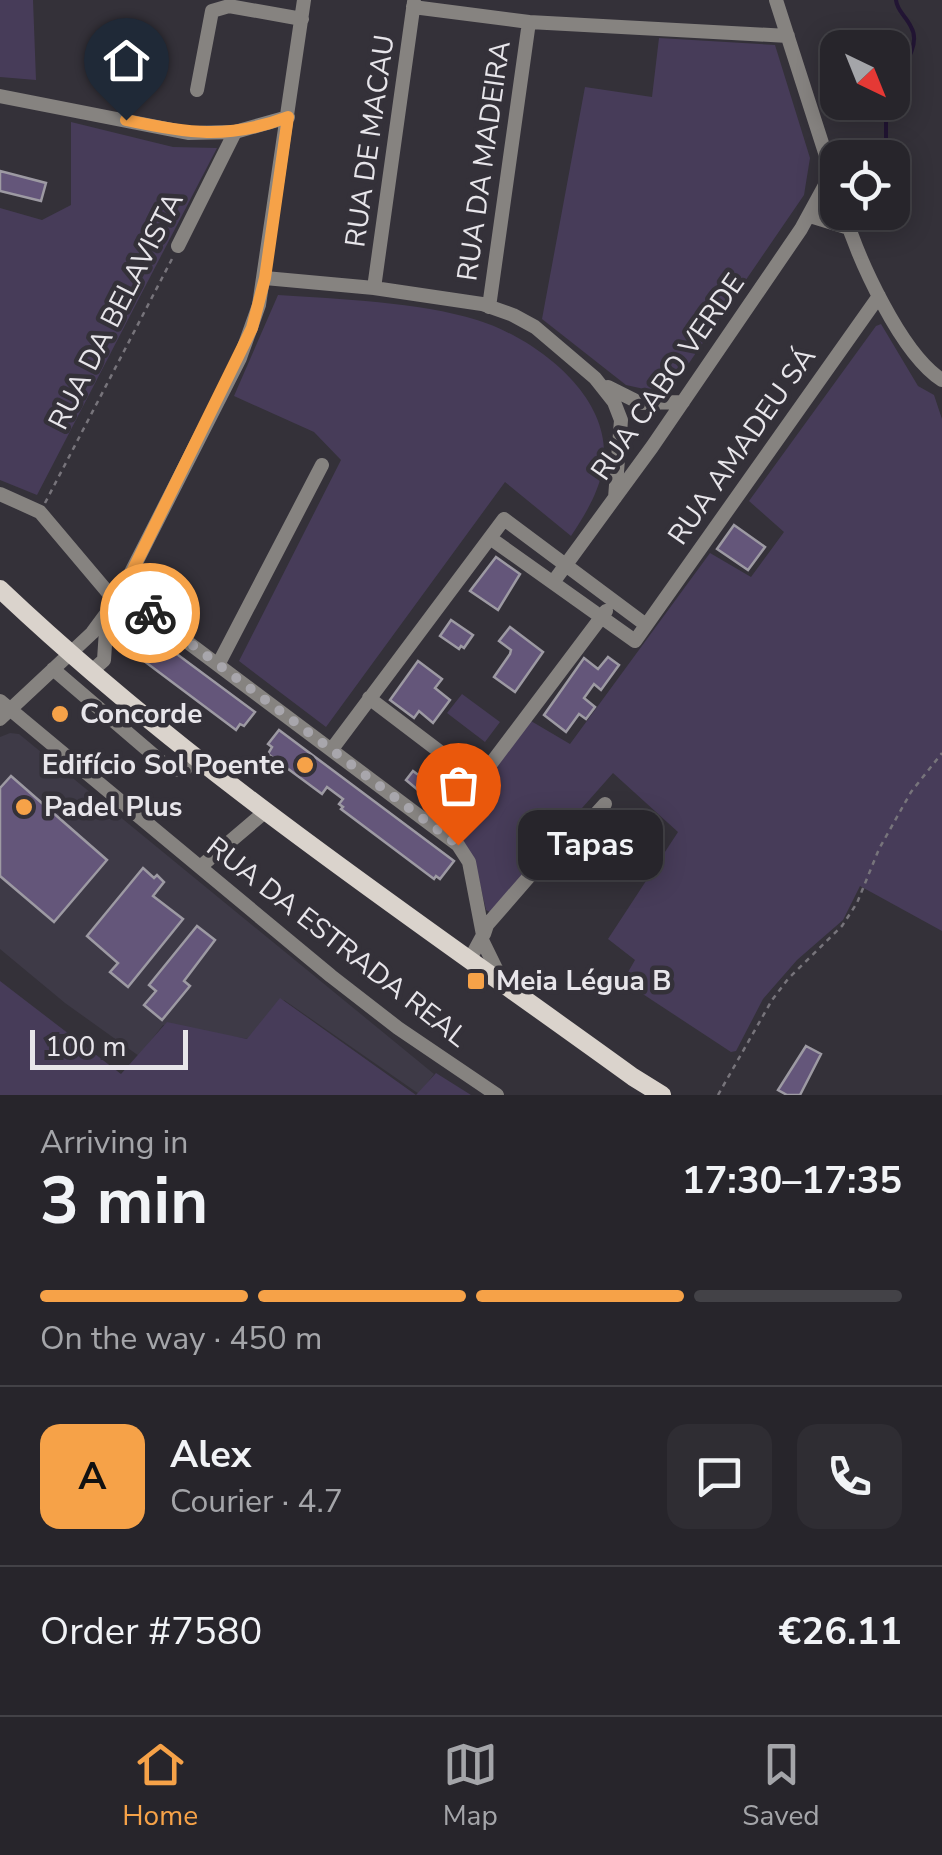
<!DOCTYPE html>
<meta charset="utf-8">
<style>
body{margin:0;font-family:"Nunito Sans",sans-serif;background:#2f2d33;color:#f1f3f6;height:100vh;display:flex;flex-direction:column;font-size:38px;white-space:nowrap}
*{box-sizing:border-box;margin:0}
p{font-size:32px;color:#a4a5a9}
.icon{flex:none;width:55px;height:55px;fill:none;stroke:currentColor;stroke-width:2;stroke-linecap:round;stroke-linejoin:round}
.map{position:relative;height:1095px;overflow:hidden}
.sheet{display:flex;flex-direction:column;background:#27252b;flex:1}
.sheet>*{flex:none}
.needle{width:65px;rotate:137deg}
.fabs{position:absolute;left:820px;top:30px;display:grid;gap:20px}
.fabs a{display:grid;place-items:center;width:90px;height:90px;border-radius:20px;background:#27252b;box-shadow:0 5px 25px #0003,0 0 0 2px #434247;font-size:50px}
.scale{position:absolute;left:30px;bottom:25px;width:158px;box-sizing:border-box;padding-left:10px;border:5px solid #e7e5ea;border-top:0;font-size:28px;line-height:35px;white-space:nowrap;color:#e7e5ea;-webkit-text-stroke:8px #343139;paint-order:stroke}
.pin{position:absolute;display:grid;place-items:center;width:85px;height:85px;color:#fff;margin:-102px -42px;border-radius:50% 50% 50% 0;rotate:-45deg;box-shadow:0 0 10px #0007}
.pin .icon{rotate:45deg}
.courier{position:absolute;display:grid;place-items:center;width:100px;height:100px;margin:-50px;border:8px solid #f6a248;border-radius:50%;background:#fff;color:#222;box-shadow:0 2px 12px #0007}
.bubble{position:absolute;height:70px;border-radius:20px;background:#27252b;box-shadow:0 5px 25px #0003,0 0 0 2px #434247;font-size:32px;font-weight:700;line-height:70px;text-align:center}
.headline em{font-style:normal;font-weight:700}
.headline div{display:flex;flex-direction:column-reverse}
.headline{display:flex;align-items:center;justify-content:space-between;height:170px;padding:0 40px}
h1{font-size:65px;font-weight:700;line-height:75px}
.bar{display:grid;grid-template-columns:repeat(4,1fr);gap:15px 10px;align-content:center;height:120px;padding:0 40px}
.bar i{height:12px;border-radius:8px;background:#434247}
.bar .active{background:#f6a248}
.bar p{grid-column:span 4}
.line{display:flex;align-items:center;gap:25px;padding:0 40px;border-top:2px solid #434247}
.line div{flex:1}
.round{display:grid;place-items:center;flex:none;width:105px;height:105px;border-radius:20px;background:#2f2d33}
.tabs{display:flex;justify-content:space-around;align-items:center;height:140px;border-top:2px solid #434247;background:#27252b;font-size:28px;color:#a4a5a9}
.tabs a{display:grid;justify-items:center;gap:5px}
.tabs .active{color:#f6a248}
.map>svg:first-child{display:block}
.built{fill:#3e3a47}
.green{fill:#473c59}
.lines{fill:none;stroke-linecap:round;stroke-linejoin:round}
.stream{stroke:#221534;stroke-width:4}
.building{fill:#64567a;stroke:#9d9aa3;stroke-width:2.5}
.path{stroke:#77747b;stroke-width:2.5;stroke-dasharray:5 5;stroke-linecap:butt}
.minor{stroke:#868380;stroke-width:14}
.major{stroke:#dad3cc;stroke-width:18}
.done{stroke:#a8a6ac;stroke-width:10;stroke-dasharray:0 18}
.route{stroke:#f6a248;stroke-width:12}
.poi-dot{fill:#f6a248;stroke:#343139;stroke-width:4}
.labels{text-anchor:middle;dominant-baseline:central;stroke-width:9;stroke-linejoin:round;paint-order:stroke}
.street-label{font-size:28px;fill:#e7e5ea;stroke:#343139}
.poi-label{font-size:28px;font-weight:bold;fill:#e7e5ea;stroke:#343139;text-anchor:start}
</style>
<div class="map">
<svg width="942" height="1095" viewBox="0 0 942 1095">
<rect width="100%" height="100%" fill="#343139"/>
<path class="built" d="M10 733 19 734 434 1074 419 1094 284 1000 248 1039 163 1025 139 1056 65 1003 0 949V737Z"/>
<path class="green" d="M0 0H33L36 80 0 77Z
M659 38 775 45 810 158 804 195 674 385 653 391 626 385 542 319 585 87 652 97Z
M71 122 173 147 217 148 37 495 0 480V208L42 220 71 205Z
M278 295C339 299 419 302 477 320 535 338 615 397 603 467 599 492 585 515 571 536L505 482 326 727 239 661 341 460 314 432 234 396Z
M881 324 918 386 934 395 942 419V931L860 886 843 920 797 960 763 999 736 1051 731 1052 623 981 635 960 608 939 678 832 613 773 490 912 486 910 474 858 450 827 531 721 570 744 710 553 751 577 784 532 749 501 876 326Z
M462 694 500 722 485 742 447 713Z
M0 981 121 1074 167 1022 247 1039 280 998 416 1095 436 1073 471 1095H0Z"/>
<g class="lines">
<path class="stream" d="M892 86C901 70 922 45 911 27 906 16 897 11 896 0
M886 102V140L890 158
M892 168 895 178"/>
</g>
<path class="building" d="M0 171 46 183 41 201 0 191Z
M734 525 765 547 748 570 717 549Z
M496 557 520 574 498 610 470 591Z
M451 620 473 635 464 648 461 646 459 649 440 636Z
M139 626 255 712 244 726 240 724 236 730 128 649 132 643 128 640Z
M510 627 543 652 515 692 494 677 510 654 511 650 499 641Z
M608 657 619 665 601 690 594 684 584 698 595 707 586 719 579 714 566 732 544 715 584 658 598 669Z
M418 661 442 679 435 688 450 700 433 723 419 711 414 718 390 700Z
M279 730 454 861 440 879 436 876 434 879 341 809 343 807 339 804 343 799 327 787 322 794 268 754 272 747 268 744Z
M413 771 432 785 437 779 450 789 437 806 406 780Z
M11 776 107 860 54 922 0 876V788Z
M143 868 154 878 157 875 164 882 153 896 183 919 128 987 110 972 118 963 87 936Z
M197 926 215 940 184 981 190 986 162 1020 144 1005 156 991 149 985Z
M806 1046 821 1054 800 1095H787L778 1090Z"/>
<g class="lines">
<path class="path" d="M45 503 173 257
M718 1095 772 1000 788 979 842 926 857 903 879 849 911 792 942 753"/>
<path class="minor" d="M776 0 838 193
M413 7 529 22 788 36
M197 90 212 11 229 6 302 19
M0 96 188 133 235 132 288 117
M844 212C858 259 901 354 942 380
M810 216 849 228
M178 246 235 132
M265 278 374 288 482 304 513 315 535 327 595 378 614 402 621 420 615 498
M374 288 414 2
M489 307 529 22
M608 387 640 403 683 402
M0 494 40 512 116 602
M490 538 635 641 879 296
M554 581 652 447 801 229 831 174
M122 593 458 845 469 862 483 935 470 959
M219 663 322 465
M53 669 171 770 185 769 196 758
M87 669H94L104 660 106 630 116 602 240 358 259 305 304 0
M369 698 477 780
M0 701 331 976 398 1028 497 1095
M0 719 92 633 109 610
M332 749 504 519 646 625
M441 830 606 611
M200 867 266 811
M484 934 487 925 540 864 555 859 605 804
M482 940 503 983"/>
<path class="major" d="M0 589C194 773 418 921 633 1077L662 1095"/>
</g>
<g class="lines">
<path class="done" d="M150 613 458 845"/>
<path class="route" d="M126 120C186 133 228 140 288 117L265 278 252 328 122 592 150 613"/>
</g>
<g class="poi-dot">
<circle cx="60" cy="714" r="10"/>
<circle cx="305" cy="765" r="10"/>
<circle cx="24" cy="807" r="10"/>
<rect x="466" y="971" width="20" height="20" rx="5"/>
</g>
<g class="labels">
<g class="street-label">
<text transform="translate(370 141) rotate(-82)">RUA DE MACAU</text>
<text transform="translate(484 161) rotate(-82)">RUA DA MADEIRA</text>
<text transform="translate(116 311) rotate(-63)">RUA DA BELAVISTA</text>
<text transform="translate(668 377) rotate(-55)">RUA CABO VERDE</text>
<text transform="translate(742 446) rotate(-55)">RUA AMADEU SÁ</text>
<text transform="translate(337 942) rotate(38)">RUA DA ESTRADA REAL</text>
</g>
<g class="poi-label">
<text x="80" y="714">Concorde</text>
<text x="285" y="765" text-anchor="end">Edifício Sol Poente</text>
<text x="44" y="807">Padel Plus</text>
<text x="496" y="981">Meia Légua B</text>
</g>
</g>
</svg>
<div class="fabs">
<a><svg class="needle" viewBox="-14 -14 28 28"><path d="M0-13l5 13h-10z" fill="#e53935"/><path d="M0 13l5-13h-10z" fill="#a4a5a9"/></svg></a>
<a><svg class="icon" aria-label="locate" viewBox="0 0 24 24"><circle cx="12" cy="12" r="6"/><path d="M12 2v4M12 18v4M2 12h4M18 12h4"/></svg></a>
</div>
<div class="scale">100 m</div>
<div class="pin" style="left:458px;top:845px;background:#ea580c"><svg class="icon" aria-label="bag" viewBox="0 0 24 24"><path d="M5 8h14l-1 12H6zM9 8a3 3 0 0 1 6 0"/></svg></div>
<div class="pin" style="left:126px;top:120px;background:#1f2937"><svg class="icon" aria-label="home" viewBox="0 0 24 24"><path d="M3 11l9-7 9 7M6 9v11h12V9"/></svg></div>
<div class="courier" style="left:150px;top:613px"><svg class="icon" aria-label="bike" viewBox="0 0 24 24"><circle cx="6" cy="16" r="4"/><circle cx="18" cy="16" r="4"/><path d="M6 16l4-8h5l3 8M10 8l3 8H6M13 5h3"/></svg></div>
<div class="bubble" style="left:518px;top:810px;width:145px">Tapas</div>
</div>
<section class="sheet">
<div class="headline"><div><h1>3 min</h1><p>Arriving in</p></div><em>17:30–17:35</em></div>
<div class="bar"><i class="active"></i><i class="active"></i><i class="active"></i><i></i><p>On the way · 450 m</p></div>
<div class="line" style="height:180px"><b class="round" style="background:#f6a248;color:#111">A</b><div><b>Alex</b><p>Courier · 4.7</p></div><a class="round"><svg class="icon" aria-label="chat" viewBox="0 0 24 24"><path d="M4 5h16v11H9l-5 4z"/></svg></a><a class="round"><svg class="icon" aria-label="phone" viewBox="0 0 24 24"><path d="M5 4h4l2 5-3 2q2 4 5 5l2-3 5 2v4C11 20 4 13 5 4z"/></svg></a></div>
<div class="line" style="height:130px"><div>Order #7580</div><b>€26.11</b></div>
</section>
<nav class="tabs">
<a class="active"><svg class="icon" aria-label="home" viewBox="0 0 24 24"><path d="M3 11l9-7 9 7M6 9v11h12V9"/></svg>Home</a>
<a><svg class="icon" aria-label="map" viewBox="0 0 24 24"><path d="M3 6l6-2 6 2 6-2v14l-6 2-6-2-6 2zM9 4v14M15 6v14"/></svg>Map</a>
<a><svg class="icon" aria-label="saved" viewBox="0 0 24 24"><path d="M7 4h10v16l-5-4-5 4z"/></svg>Saved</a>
</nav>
